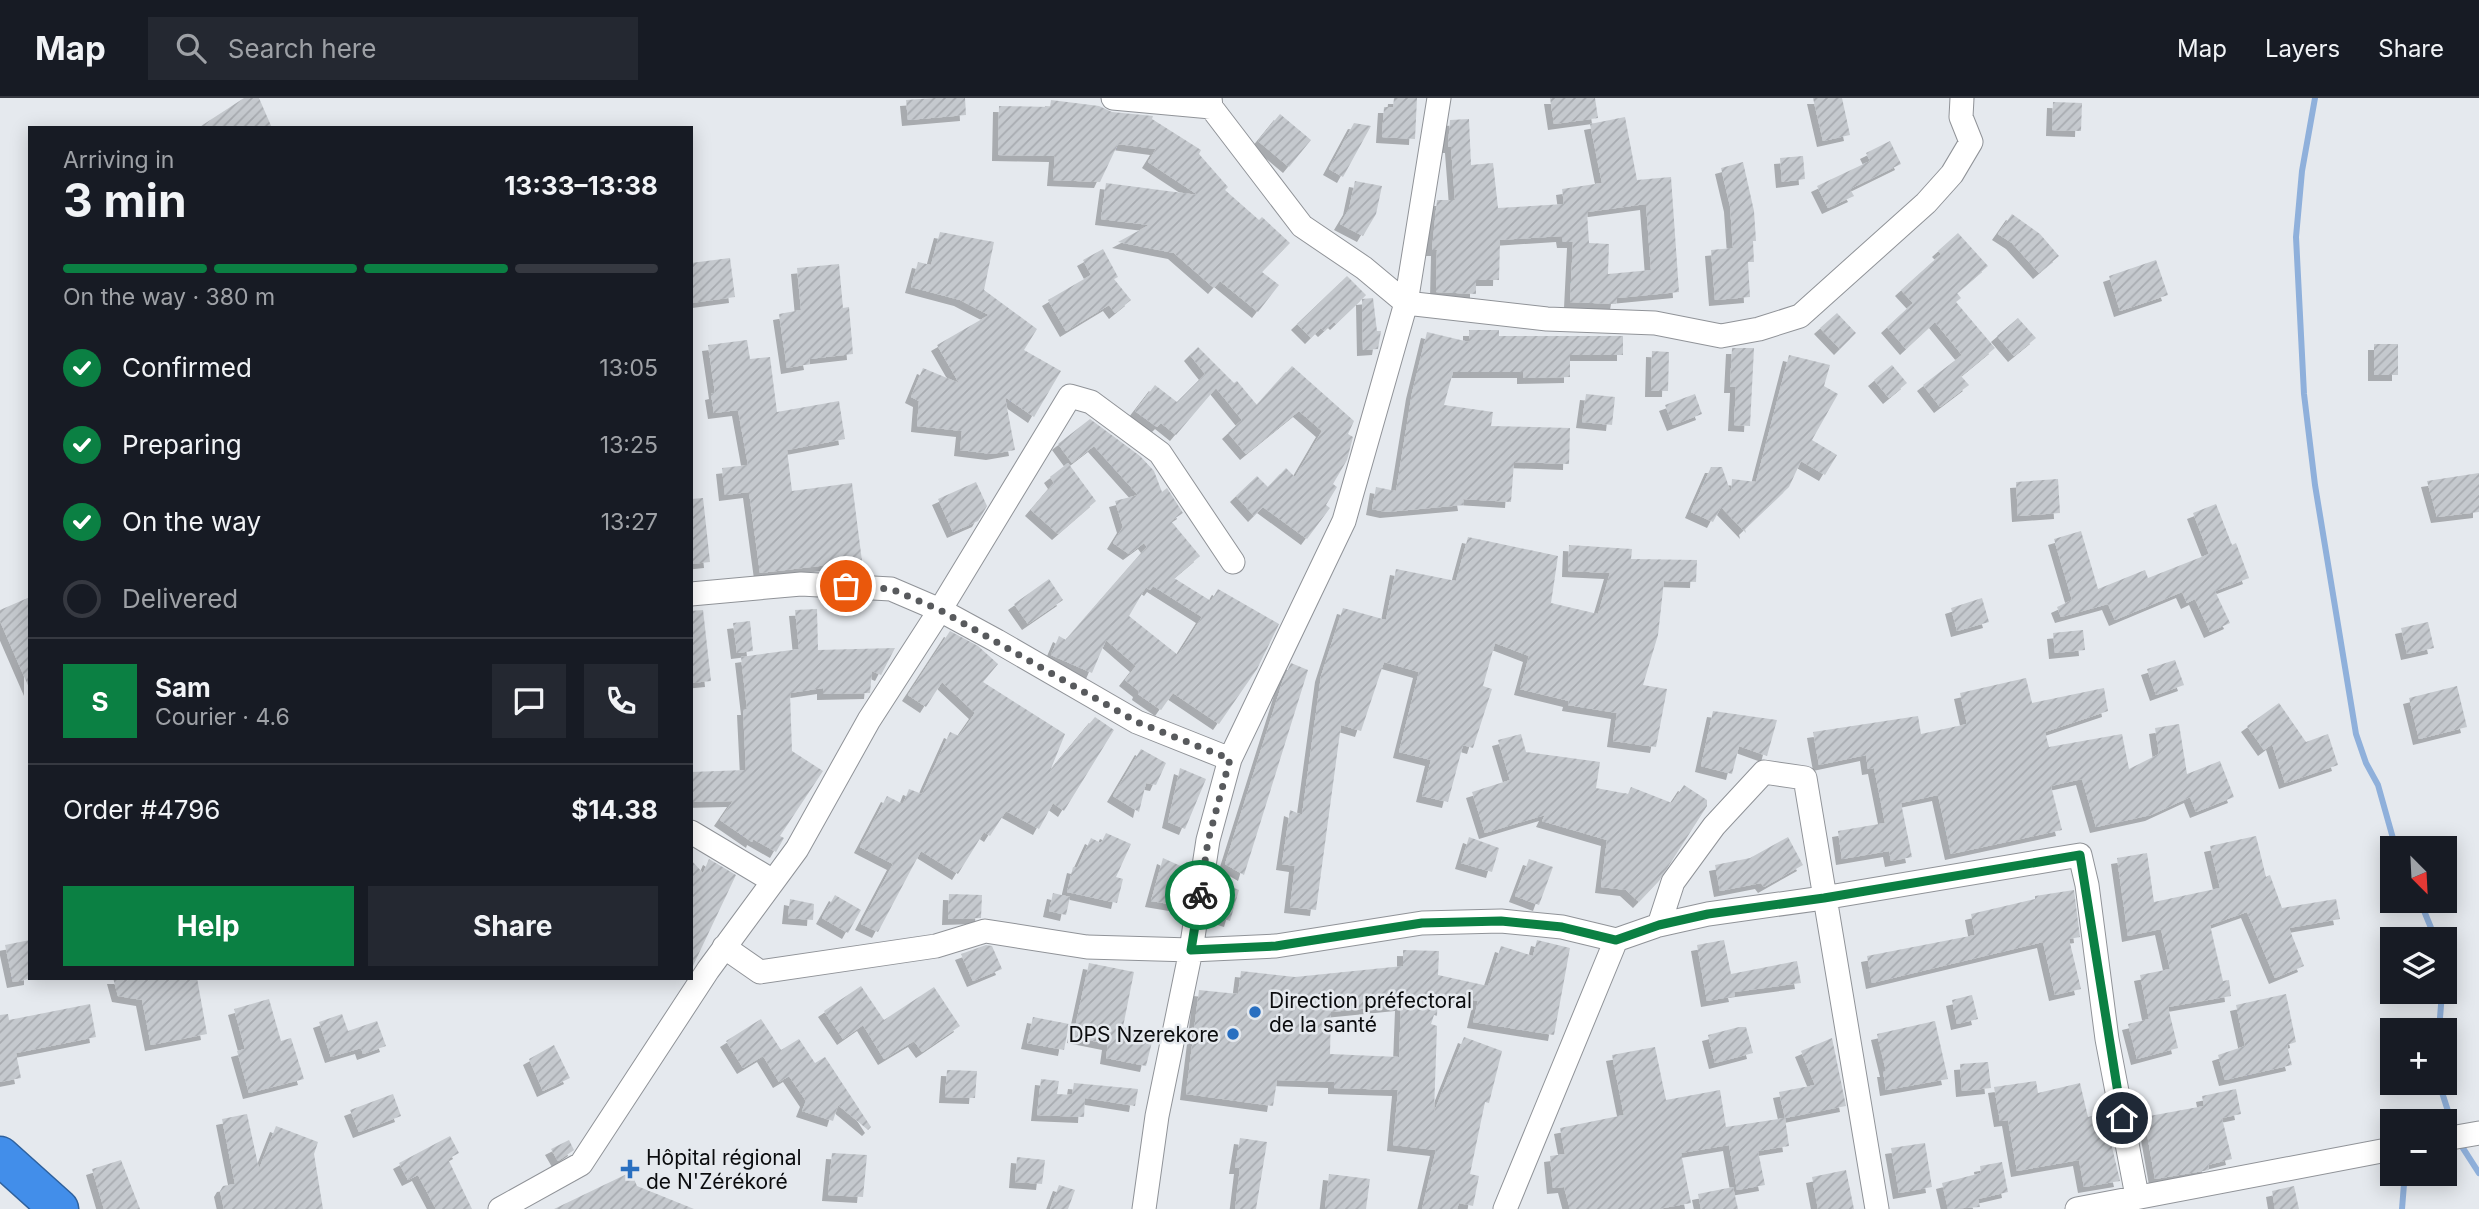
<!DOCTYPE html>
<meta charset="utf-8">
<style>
body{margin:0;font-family:Inter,sans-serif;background:#242831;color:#f1f3f6;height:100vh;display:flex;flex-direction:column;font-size:26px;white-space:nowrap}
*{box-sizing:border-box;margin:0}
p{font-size:23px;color:#9ea1a6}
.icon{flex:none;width:38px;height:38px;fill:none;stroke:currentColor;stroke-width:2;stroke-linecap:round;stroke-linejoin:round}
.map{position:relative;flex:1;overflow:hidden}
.details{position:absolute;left:28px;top:28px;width:665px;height:854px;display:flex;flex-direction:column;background:#171b24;border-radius:0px;box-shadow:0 4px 18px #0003}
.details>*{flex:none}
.needle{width:46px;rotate:156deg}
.controls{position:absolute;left:2380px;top:738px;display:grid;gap:14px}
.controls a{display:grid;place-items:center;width:77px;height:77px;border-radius:0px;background:#171b24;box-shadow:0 4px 18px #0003;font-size:35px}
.pin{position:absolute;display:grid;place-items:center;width:60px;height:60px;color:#fff;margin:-30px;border:4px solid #fff;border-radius:50%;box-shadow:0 2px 7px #0007}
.courier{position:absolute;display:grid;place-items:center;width:70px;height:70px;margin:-35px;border:5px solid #0b8043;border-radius:50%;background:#fff;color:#222;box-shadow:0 2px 9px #0007}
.head em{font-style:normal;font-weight:700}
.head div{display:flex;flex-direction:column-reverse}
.head{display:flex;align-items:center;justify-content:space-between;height:119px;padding:0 35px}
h1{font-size:46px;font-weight:700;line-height:52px}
.bar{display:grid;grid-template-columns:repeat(4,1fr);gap:10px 7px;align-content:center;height:84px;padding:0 35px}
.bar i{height:9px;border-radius:5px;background:#363941}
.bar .selected{background:#0b8043}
.bar p{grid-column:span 4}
.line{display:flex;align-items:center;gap:18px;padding:0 35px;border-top:2px solid #363941}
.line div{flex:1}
.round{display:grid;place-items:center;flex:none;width:74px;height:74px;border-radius:0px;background:#242831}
ol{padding:0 35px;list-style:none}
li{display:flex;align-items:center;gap:21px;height:77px}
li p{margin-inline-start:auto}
li .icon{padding:7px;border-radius:50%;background:#0b8043;color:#fff;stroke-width:4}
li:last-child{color:#9ea1a6}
li i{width:38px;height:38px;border:4px solid #363941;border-radius:50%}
.primary-button{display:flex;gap:14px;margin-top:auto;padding:14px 35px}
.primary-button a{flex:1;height:80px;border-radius:0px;background:#0b8043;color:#fff;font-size:28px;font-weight:700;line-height:80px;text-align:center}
.primary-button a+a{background:#242831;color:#f1f3f6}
header{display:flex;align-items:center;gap:42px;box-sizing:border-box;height:98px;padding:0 35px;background:#171b24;border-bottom:2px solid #363941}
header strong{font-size:33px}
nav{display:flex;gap:38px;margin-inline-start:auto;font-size:24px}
.search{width:490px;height:63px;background:#242831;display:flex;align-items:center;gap:18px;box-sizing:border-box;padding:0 24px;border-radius:0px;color:#9ea1a6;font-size:26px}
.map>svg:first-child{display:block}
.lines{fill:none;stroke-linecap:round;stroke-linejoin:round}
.stream{stroke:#8fb0db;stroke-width:6}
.building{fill:url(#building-hatch);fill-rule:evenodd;filter:url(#shadow)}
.street-casing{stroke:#909398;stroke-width:25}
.highway-casing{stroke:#2f619d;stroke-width:41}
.street{stroke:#fff;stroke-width:23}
.highway{stroke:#428eea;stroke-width:38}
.done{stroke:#585a5d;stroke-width:7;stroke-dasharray:0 12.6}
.route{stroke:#0b8043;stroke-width:9}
.poi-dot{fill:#296fc0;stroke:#e5e9ee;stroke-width:2.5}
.labels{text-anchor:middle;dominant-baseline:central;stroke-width:5;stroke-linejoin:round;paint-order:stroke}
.poi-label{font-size:21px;fill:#0c0d0f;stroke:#e5e9ee;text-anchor:start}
</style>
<header>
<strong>Map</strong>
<div class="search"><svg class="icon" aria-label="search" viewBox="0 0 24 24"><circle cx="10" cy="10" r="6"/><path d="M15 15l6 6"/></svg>Search here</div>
<nav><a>Map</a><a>Layers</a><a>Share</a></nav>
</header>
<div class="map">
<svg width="2479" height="1111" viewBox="0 0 2479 1111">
<defs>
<pattern id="building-hatch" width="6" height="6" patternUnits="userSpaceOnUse" patternTransform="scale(1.75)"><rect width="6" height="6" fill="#c5c9ce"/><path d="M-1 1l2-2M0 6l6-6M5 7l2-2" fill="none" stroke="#a8abb0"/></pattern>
<filter id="shadow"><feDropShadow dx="-6" dy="6" stdDeviation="0" flood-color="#0004"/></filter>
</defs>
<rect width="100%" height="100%" fill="#e5e9ee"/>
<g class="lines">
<path class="stream" d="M2315 0 2302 73 2296 139 2304 296 2315 387 2356 636 2366 665 2378 687 2396 751
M2420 803 2436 842
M2439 933 2442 894
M2439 985 2455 1035
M2459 1044 2479 1075
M2402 1111 2404 1086 2412 1076"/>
</g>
<path class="building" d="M244 0H259L272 30H198Z
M934 0H965L966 17 908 22 906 2Z
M1394 0H1417L1415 41 1382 39 1384 9H1393Z
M1550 0H1595L1598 20 1554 26Z
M1813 0H1842L1850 37 1823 43Z
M1051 2 1099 8 1112 14 1153 18 1152 21 1201 52 1199 56 1228 89 1225 92 1259 122 1262 119 1290 145 1262 174 1279 187 1258 214 1220 183 1214 190 1174 155 1118 144 1149 127 1101 121 1106 85 1198 97 1148 64 1156 51 1118 46 1100 84 1053 82 1055 58 998 57 999 8 1050 9Z
M2053 4 2082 5 2081 33 2052 32Z
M1280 16 1311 42 1289 69 1258 43Z
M1625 19 1637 82 1671 79 1679 194 1617 200 1616 206 1570 204 1573 144H1563L1562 138 1500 142 1499 182H1476V196L1436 194 1437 152H1432L1437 102H1455L1451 49H1448L1450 22 1469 21 1471 67 1493 65 1498 110 1564 106 1562 91 1602 85 1590 26ZM1646 106 1651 172 1608 176 1609 146 1589 145 1587 114Z
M1354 25 1371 28 1343 79 1329 71Z
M1890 43 1901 66 1850 91 1854 98 1828 110 1817 88 1870 63 1866 55Z
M1803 58 1805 81 1782 84 1780 60Z
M1743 64 1754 113 1756 143H1753L1754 164H1748L1750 199 1715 202 1711 152 1733 150 1730 108 1721 70Z
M1355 83 1382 88 1376 116 1363 138 1340 126 1349 111Z
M2012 116 2040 136 2059 158 2039 175 2012 145 1998 136Z
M940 134 994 144 984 192 1037 231 1024 252 1061 273 1034 319 1005 299 1015 352 992 356 960 352 962 333 917 328 919 303 911 299 923 270 959 285 937 247 989 217 960 202 911 189 918 164 931 167Z
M1958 135 1988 168 1957 195 1961 200 1956 204 1995 250 1961 278 1969 287 1940 309 1923 287 1962 257 1935 224 1906 251 1887 229 1913 205 1901 192 1941 156 1938 153Z
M1103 151 1118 179 1114 181 1131 202 1115 215 1109 207 1066 233 1048 202 1091 177 1083 162Z
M730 160 735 199 691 205V165Z
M2156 162 2168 197 2120 213 2109 178Z
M839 166 843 210 849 209 853 256 809 261 810 266 787 270 779 216 801 212 797 170Z
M1347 178 1366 197 1362 201 1373 200 1377 233H1381L1378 251 1363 252 1362 201 1336 226 1334 224 1324 233 1321 230 1311 240 1297 226Z
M1837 215 1856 235 1840 251 1820 230Z
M2018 220 2036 240 2014 258 1997 238Z
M1469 232H1499V238H1623V257H1570V279L1523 280V274H1453L1444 307 1493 314 1491 328 1570 330 1569 366 1514 364 1511 404 1463 401 1464 407 1386 414 1372 411 1376 389 1396 393 1412 295 1427 234 1469 244Z
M747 242 750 261 770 259 777 314 839 303 845 341 787 352 792 393 852 385 862 463 760 475 749 394 725 397 722 370 748 367 738 312 714 315 711 296 715 295 708 247Z
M2374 246H2398V277H2374Z
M1198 249 1234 285 1237 283 1257 307 1292 268 1354 323 1348 336 1353 339 1347 362 1333 386 1337 389 1326 407 1330 410 1307 441 1263 409 1254 418 1236 398 1257 378 1268 389 1286 370 1295 379 1322 333 1299 313 1246 356 1228 335 1242 322 1216 290 1176 337 1161 325 1157 329 1135 313 1155 287 1177 304 1205 276 1190 257Z
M1732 250H1754L1750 328 1734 327 1736 289H1730Z
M1652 253 1669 254 1668 293H1651Z
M1789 257 1830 267 1824 288 1838 296 1812 342 1837 357 1825 377 1801 363 1789 389 1745 431 1746 435 1721 409 1713 424 1691 414 1711 369H1722L1731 395 1732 381 1756 384Z
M1892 267 1907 285 1889 300 1874 282Z
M1586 296 1615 299 1612 327 1582 324Z
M1695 296 1702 316 1673 327 1665 307Z
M1090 321 1140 358 1154 373 1162 394 1167 390 1183 415 1171 423 1200 458 1174 480 1211 503 1218 491 1279 526 1257 571 1219 626 1173 595 1161 612 1138 596 1139 593 1125 582 1136 568 1106 542 1092 575 1051 557 1059 538 1066 542 1147 449 1144 445 1129 456 1113 445 1123 429 1115 403 1138 397 1094 348 1072 365 1058 346ZM1153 488 1202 519 1178 557 1129 518 1146 489 1150 492Z
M1068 365 1096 403 1058 436 1031 412 1054 385 1050 379Z
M2479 375V414L2437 419 2427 383Z
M2058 381 2060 415 2018 418 2016 384Z
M976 384 987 408 978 423 953 434 938 401Z
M703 400 710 464 691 466V401Z
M2216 406 2232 447 2236 445 2249 480 2215 493 2230 525 2210 534 2195 501 2187 505 2182 494 2115 522 2108 506 2061 519 2057 509 2072 502 2054 441 2081 433 2098 491 2145 472 2148 480 2209 456 2193 415Z
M1468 439 1558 458 1551 505 1598 516 1610 475 1568 473 1569 447 1632 451 1631 461 1697 462 1696 484 1664 483 1658 537 1643 587 1667 591 1656 649 1613 643 1617 615 1568 607 1569 603 1520 591 1529 558 1495 545 1483 588 1492 591 1473 650 1463 647 1448 704 1422 698 1431 662 1399 654 1419 574 1384 564 1361 633 1341 627 1316 812 1290 809 1295 768 1282 766 1290 712 1302 717 1321 578 1343 510 1386 522 1396 471 1456 483Z
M1049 481 1063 502 1028 526 1014 506Z
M30 499V592L0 523V512Z
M1982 500 1989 524 1957 533 1951 510Z
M817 511 818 552 895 550 881 577 872 573 870 595 823 596V590L790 595 792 653 823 673 780 738 784 740 776 754 753 741 752 744 720 722 733 703 691 704V674L746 672 743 611H747L741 559 799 551 795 512Z
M703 512 711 583 691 585V513Z
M750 523 753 553 737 555 733 525Z
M2428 524 2434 550 2407 556 2401 530Z
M2083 532 2085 552 2055 555 2053 535Z
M950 533 978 548 998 566 983 584 1065 636 1050 673 1095 619 1114 632 1064 713 1053 705 1039 731 1006 713 990 738 984 734 958 776 921 753 878 834 861 826 893 766 860 749 887 698 903 706 909 691 922 696 950 634 959 638 975 615 942 584 926 609 908 597Z
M2175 562 2184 587 2156 597 2147 571Z
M1291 565 1308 572 1244 777 1225 766 1283 582Z
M2026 580 2032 605 2104 590 2108 613 2045 634 2049 649 2122 636 2129 671 2159 656 2155 630 2179 626 2187 676 2220 663 2234 699 2196 714 2190 699 2151 717 2096 729 2082 681 2051 688 2062 732 1951 756 1938 697 1901 705 1912 759 1891 763 1889 753 1842 761 1838 733 1885 725 1874 670 1868 671 1866 657 1819 667 1813 634 1918 618 1921 636 1967 626 1960 595Z
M2457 588 2467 629 2419 641 2409 600Z
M2279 605 2306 644 2328 636 2338 667 2285 685 2272 646 2264 652 2247 628Z
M1713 613 1777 622 1767 658 1739 648 1732 676 1701 668Z
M1521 636 1526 654 1600 664 1596 690 1628 696 1631 689 1672 705 1684 687 1707 702V708L1659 783 1639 804 1626 792 1601 789 1607 742 1542 723 1545 717 1485 735 1472 694 1510 682 1498 642Z
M1141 651 1166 665 1156 687 1146 685 1139 714 1113 698Z
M1180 670 1206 681 1185 731 1168 724Z
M1106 735 1131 746 1116 779 1123 781 1117 805 1067 794 1073 769 1077 770 1091 740 1101 745Z
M2256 738 2266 779 2270 777 2282 810 2336 801 2340 821 2289 830 2304 868 2275 880 2247 814 2210 827 2223 883 2229 882 2231 898 2168 909 2178 950 2137 961 2128 926 2149 921 2140 877 2170 871 2161 831 2128 838 2117 760 2147 755 2154 804 2220 790 2210 748Z
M1469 739 1499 750 1492 774 1461 765Z
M1788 739 1803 767 1764 789 1761 785 1720 793 1715 767 1750 760Z
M1163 760 1185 770 1181 808 1151 803Z
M709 761 736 777 691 872V762L703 775Z
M1529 761 1553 769 1539 807 1515 798Z
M1220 784 1239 792 1230 823 1211 817Z
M2074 792 2080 839 2069 841 2081 891 2055 897 2043 844 1872 885 1867 858 1975 837 1971 816 2035 801V798Z
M1053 795 1070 799 1066 817 1049 813Z
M949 796 982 797 981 820 948 821Z
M835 797 861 812 848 835 822 820Z
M790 801 814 806 813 822 788 820Z
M30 842V881L13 884 5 847Z
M1537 842 1570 850 1554 937 1473 924 1478 903 1438 895 1437 918 1434 917 1431 926 1437 928 1434 1014 1464 939 1502 953 1489 1005 1485 1004 1470 1076 1479 1078 1473 1108 1459 1105 1457 1111H1422L1436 1052 1393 1047 1398 992 1334 990V984L1277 982 1273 1008 1186 996 1199 892 1238 896 1241 873 1295 879 1403 868V852L1439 853 1438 877 1488 888 1501 848 1533 858ZM1401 907 1399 959 1330 956 1331 914Z
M1724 842 1731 876 1797 863 1801 885 1734 894 1735 898 1707 903 1697 847Z
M986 847 992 848 1002 871 973 883 961 856Z
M1089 865 1134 874 1123 929 1154 936 1146 968 1106 960 1108 946 1073 939Z
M113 880H197L207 936 151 947 142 902 118 898Z
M861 888 884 922 934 889 960 928 922 954 914 943 884 961 863 927 843 941 824 913Z
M2286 896 2296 944 2287 947 2292 967 2225 982 2218 957 2245 948 2236 907Z
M1972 897 1978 921 1957 926 1952 902Z
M269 901 281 943 291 940 304 981 249 995 237 953 245 951 234 911Z
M90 906 96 939 16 955 21 980 0 984V917L8 916 9 922Z
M342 916 348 933 377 923 386 948 363 956 361 950 331 959 319 924Z
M1033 919 1069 926 1064 952 1027 945Z
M761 921 781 952 799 941 815 965 825 959 871 1029 868 1032 838 1007 833 1023 802 1013 806 1003 789 978 779 984 763 958 743 970 726 943Z
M1935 923 1948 981 1886 992 1883 973H1886L1877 936Z
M1739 929H1746L1753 955 1715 965 1708 937Z
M1832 940 1846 1008 1785 1020 1779 994 1815 987 1801 953Z
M554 947 570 980 543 993 529 961Z
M1655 949 1666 1002 1720 992 1726 1029 1785 1020 1789 1048 1758 1053 1765 1087 1737 1092 1729 1047 1681 1055 1691 1105 1658 1111H1570L1564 1089 1553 1090 1550 1058 1565 1056 1560 1030 1624 1017 1612 957Z
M1988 964 1991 990 1962 993 1960 966Z
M947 972 977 973 975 1000 945 999Z
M1041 981 1059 983 1057 996 1072 997 1074 985 1138 991 1135 1008 1085 1000 1084 1019 1037 1017Z
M2036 983 2038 995 2080 985 2088 1019 2104 1015 2120 1083 2084 1089 2079 1062 2017 1073 2008 1022 2000 1023 1994 989Z
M2236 991 2241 1016 2222 1020 2232 1061 2208 1067 2209 1072 2155 1081 2144 1019 2204 1008 2202 998Z
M393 996 401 1018 359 1034 350 1012Z
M247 1016 259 1071 276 1028 318 1044 314 1056 323 1111H224L220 1093 223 1088 235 1086 222 1021Z
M450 1038 459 1055 448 1061 472 1111H436L418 1077 408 1082 399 1065Z
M1240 1040 1267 1044 1256 1111H1235L1240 1070H1235Z
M569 1042 574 1052 558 1063 551 1051Z
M1925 1045 1932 1089 1899 1095 1891 1050Z
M832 1055 867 1057 863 1099 828 1097Z
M1017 1059 1045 1062 1042 1086 1015 1084Z
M121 1062 140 1111H104L92 1071Z
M2002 1064 2008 1094 1978 1101 1980 1109 1948 1111 1942 1085 1981 1075 1980 1068Z
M1846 1072 1854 1111H1818L1812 1079Z
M631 1074 637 1088 694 1111H554Z
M1329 1076 1370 1081 1366 1111H1325Z
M1059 1087 1075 1092 1068 1111H1050Z
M2294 1088 2299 1111H2275L2272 1093Z
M1733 1089 1738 1111H1701L1698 1096Z"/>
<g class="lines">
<defs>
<path id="street" d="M1113 0 1211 9
M1210 0 1211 9 1302 128 1364 170 1406 205 1547 221 1655 225 1721 238 1759 231 1800 218 1926 105 1952 76 1971 44 1961 19 1962 0
M691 496 801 486 891 491 940 512 997 543 1137 624 1230 661
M691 734 773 783
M1659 827 1673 784 1714 728 1764 674 1805 680 1877 1111
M724 849 760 874 936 848 985 833 1087 849 1191 852 1276 848 1422 825 1501 823 1562 829 1616 842 1659 827 1708 816 1823 800 2080 757 2087 787 2107 941 2137 1098
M2445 1041 2479 1035
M500 1111 581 1066 708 872 797 751 869 622 940 512 1070 298 1091 304 1160 355 1233 464
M1144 1111 1157 1018 1191 852 1208 742 1230 661 1344 423 1406 205 1439 0
M1505 1111 1616 842
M2077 1111 2392 1051"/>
<path id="highway" d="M0 1058 59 1111"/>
</defs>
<use href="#street" class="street-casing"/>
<use href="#highway" class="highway-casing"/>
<use href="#street" class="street"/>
<use href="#highway" class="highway"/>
</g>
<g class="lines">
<path class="done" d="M846 488 891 491 940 512 1137 624 1230 661 1208 743 1200 797"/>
<path class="route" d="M1200 797 1191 852 1276 848 1422 825 1501 823 1562 829 1616 842 1659 827 1708 816 1824 800 2080 757 2122 1020"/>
</g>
<g class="poi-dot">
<circle cx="1255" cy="914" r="7"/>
<circle cx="1233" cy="936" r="7"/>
<path d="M626.5 1060.5h7v7h7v7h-7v7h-7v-7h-7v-7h7z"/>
</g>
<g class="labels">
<g class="poi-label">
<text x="1269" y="902">Direction préfectoral<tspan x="1269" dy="24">de la santé</tspan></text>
<text x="1219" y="936" text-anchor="end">DPS Nzerekore</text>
<text x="646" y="1059">Hôpital régional<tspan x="646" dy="24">de N'Zérékoré</tspan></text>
</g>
</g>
</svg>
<div class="controls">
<a><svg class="needle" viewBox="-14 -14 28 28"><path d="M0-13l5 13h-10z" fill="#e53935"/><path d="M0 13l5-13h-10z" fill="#9ea1a6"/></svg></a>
<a><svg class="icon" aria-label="layers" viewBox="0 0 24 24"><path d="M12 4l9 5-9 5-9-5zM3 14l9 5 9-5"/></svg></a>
<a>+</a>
<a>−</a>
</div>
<div class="pin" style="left:846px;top:488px;background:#ea580c"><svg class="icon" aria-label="bag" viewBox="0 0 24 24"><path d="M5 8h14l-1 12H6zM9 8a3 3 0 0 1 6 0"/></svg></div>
<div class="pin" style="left:2122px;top:1020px;background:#1f2937"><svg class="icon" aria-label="home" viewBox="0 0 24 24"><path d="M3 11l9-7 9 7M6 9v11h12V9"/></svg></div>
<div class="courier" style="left:1200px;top:797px"><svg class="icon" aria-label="bike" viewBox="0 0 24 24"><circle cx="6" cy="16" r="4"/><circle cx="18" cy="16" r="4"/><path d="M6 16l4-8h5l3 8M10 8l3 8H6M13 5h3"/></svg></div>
<section class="details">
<div class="head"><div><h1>3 min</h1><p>Arriving in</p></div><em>13:33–13:38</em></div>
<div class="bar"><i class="selected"></i><i class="selected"></i><i class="selected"></i><i></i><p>On the way · 380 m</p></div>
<ol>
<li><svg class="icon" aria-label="check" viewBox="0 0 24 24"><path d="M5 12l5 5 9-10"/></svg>Confirmed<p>13:05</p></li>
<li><svg class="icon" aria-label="check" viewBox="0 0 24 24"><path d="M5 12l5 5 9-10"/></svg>Preparing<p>13:25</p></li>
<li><svg class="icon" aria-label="check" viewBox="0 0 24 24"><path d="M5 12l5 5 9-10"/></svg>On the way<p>13:27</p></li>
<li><i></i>Delivered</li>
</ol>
<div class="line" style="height:126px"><b class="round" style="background:#0b8043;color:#fff">S</b><div><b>Sam</b><p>Courier · 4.6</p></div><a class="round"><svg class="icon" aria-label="chat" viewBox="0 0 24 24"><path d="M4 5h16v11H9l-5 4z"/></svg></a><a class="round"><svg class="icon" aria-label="phone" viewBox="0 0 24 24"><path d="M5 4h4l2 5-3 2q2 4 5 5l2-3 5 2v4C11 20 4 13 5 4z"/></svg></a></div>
<div class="line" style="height:91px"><div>Order #4796</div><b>$14.38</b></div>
<div class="primary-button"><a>Help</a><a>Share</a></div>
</section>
</div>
